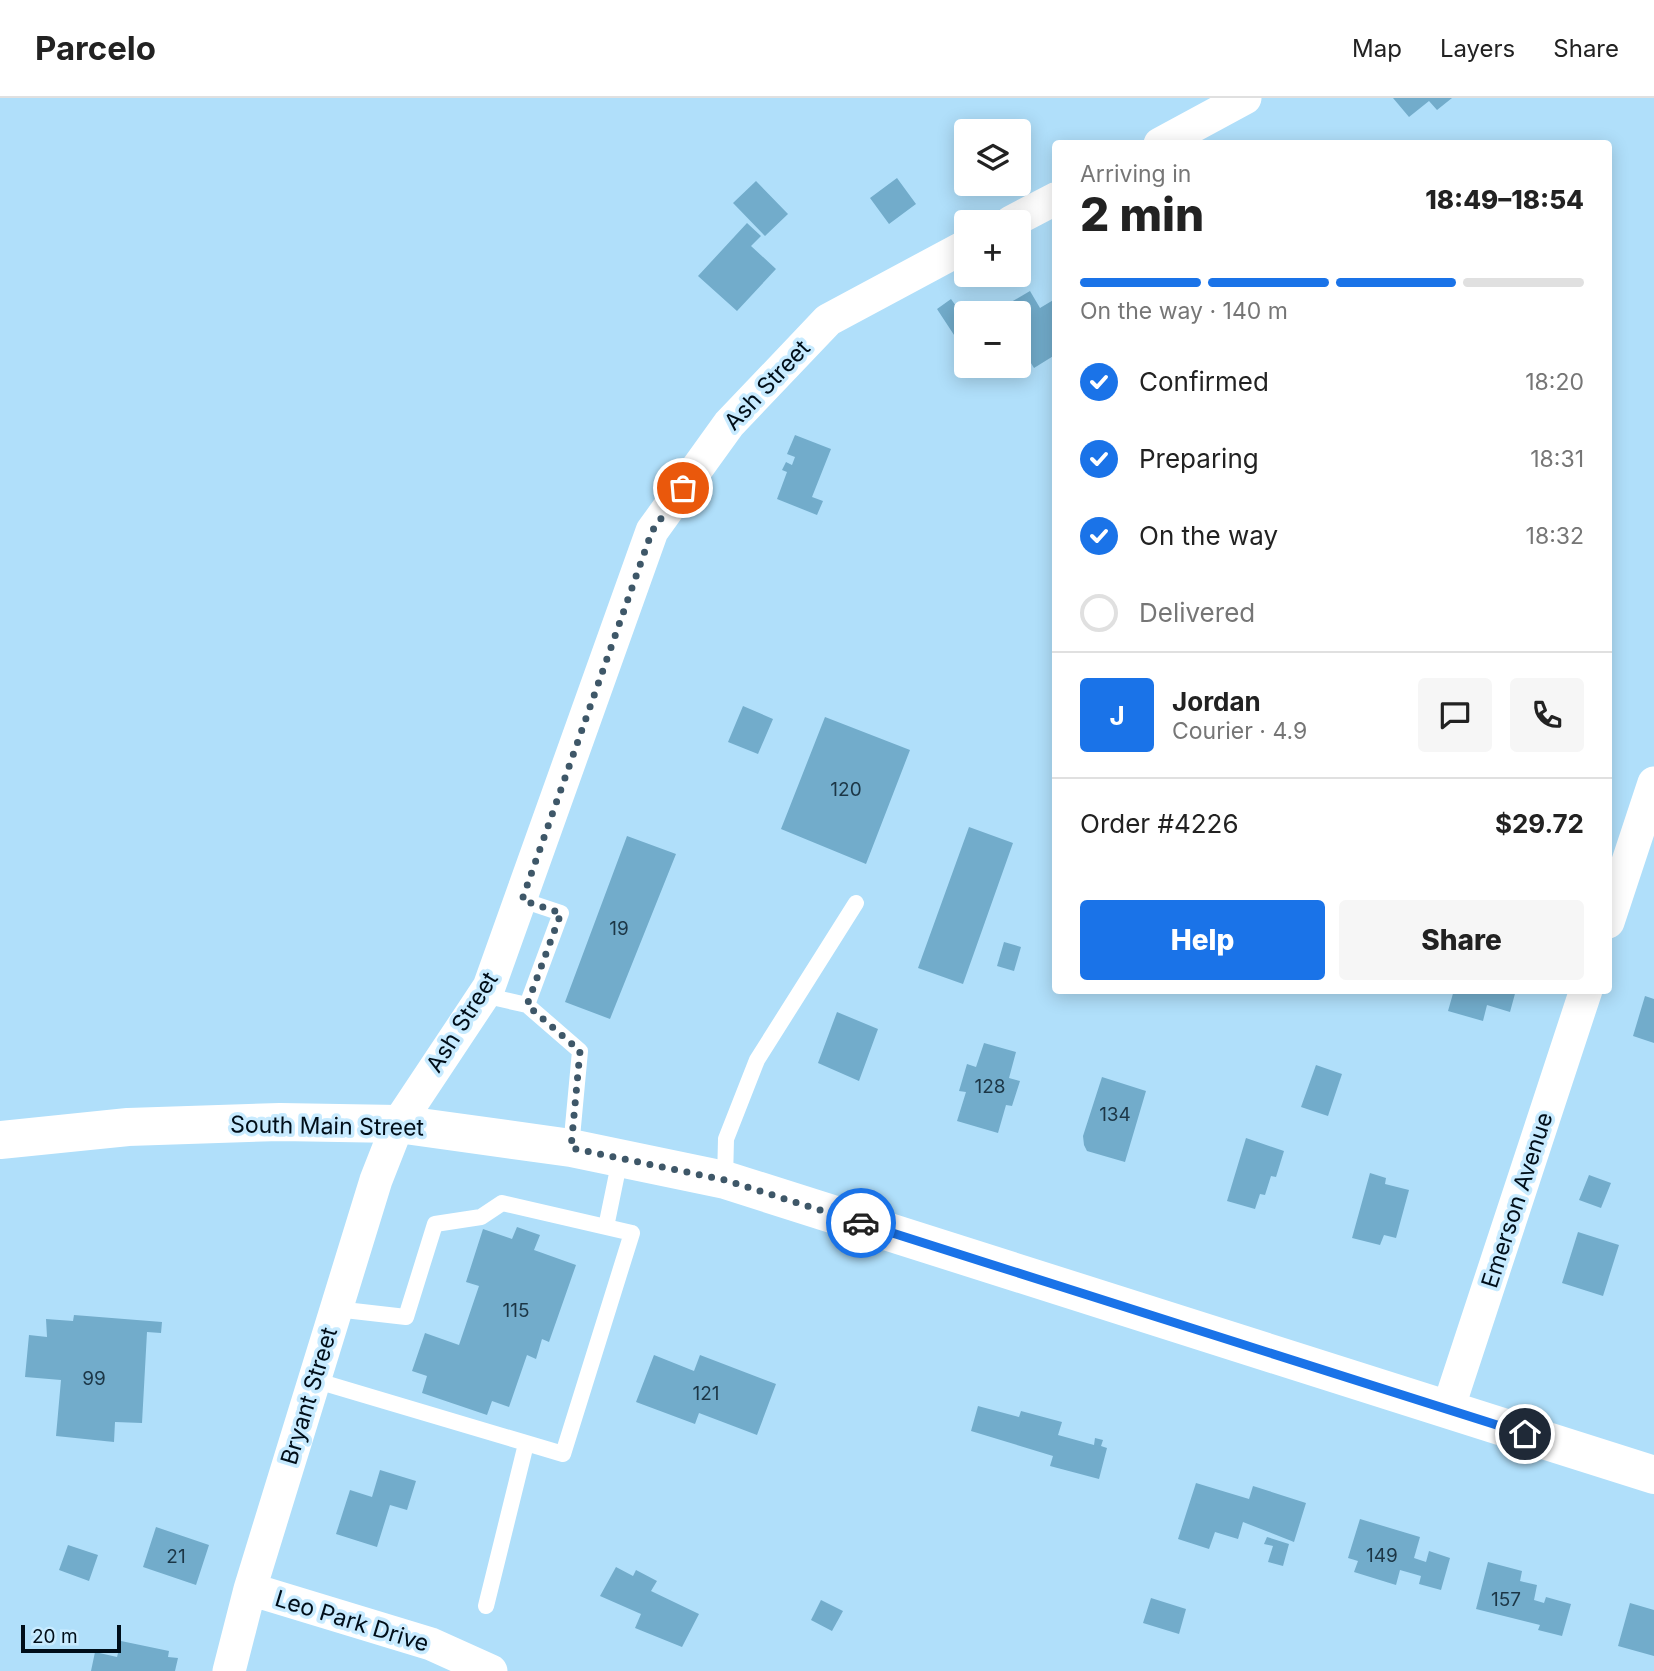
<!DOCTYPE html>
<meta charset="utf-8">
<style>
body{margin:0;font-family:Inter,sans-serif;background:#f6f6f6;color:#222;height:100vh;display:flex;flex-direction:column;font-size:26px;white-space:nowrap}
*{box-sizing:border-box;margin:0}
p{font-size:23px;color:#767676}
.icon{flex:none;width:38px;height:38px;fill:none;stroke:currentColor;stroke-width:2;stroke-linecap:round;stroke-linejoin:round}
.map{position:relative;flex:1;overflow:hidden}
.details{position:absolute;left:1052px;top:42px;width:560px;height:854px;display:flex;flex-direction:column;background:#fff;border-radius:7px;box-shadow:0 4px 18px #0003}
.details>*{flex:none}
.fabs{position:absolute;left:954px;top:21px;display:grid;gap:14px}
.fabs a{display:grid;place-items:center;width:77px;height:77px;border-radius:7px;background:#fff;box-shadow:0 4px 18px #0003;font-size:35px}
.scale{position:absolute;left:21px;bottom:18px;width:100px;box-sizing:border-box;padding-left:7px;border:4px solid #000e19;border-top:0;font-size:19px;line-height:24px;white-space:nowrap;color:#000e19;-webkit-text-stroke:5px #c8ebff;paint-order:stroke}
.pin{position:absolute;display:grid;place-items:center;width:60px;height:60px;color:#fff;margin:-30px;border:4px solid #fff;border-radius:50%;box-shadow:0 2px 7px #0007}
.courier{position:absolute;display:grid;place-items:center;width:70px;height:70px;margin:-35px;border:5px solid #1a73e8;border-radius:50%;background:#fff;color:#222;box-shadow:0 2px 9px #0007}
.overview em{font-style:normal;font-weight:800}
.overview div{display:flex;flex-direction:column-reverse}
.overview{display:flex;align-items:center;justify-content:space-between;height:119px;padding:0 28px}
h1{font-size:46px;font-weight:800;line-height:52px}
.bar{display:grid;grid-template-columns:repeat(4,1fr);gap:10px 7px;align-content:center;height:84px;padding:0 28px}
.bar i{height:9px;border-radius:5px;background:#e0e0e0}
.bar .selected{background:#1a73e8}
.bar p{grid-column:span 4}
.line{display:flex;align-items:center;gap:18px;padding:0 28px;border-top:2px solid #e0e0e0}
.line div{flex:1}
.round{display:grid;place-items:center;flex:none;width:74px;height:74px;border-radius:7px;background:#f6f6f6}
ol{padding:0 28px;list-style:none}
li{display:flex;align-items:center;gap:21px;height:77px}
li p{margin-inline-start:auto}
li .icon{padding:7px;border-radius:50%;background:#1a73e8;color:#fff;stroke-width:4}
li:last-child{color:#767676}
li i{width:38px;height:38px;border:4px solid #e0e0e0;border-radius:50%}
.button{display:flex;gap:14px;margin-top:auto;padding:14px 28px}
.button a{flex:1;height:80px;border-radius:7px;background:#1a73e8;color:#fff;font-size:28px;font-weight:800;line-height:80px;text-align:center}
.button a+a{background:#f6f6f6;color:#222}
header{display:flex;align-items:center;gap:42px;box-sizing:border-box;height:98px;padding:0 35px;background:#fff;border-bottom:2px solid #e0e0e0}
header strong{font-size:33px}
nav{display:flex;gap:38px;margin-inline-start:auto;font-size:24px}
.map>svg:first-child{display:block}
.building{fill:#72accb}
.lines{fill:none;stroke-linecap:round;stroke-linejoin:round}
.lane{stroke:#fff;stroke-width:16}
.street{stroke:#fff;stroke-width:33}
.primary{stroke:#fff;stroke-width:38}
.done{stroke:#3e5768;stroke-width:7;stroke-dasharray:0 12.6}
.route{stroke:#1a73e8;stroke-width:9}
.labels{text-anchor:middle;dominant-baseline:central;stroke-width:7;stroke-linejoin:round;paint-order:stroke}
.number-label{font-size:19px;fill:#1c3646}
.street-label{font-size:23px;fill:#000e19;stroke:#c8ebff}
</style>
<header>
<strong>Parcelo</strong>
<nav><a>Map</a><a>Layers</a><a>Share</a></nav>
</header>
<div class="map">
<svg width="1654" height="1573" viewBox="0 0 1654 1573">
<rect width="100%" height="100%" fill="#b0dffa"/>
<path class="building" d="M1393 0H1452L1437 12 1429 3 1409 19Z
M897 80 916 106 889 126 870 100Z
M756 83 788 116 765 138 733 105Z
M747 125 761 138 751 148 776 171 737 213 698 178Z
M1030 193 1040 210 1055 201V257L1034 270 1018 244V215H1001L999 211Z
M951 201 966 222V233L956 240 937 211Z
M795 337 831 351 812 399 823 403 817 417 777 401 787 374 782 372 786 364 792 367 795 359 787 356Z
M743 608 773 621 758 656 728 644Z
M825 619 910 652 866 766 781 731Z
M969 729 1013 745 963 886 918 870Z
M627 738 676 756 610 921 565 904Z
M1004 844 1021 849 1014 873 997 868Z
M1454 892H1516L1510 914 1487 907 1483 923 1448 913Z
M1645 898 1654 901V945L1633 938Z
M837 914 878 931 859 983 818 965Z
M984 945 1016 954 1009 980 1020 983 1012 1008 1006 1007 998 1035 957 1023 966 994 959 993 967 966 976 969Z
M1316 967 1342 976 1328 1018 1301 1009Z
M1102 979 1146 993 1125 1064 1087 1053 1084 1047 1083 1038Z
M1246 1040 1284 1053 1276 1079 1271 1078 1265 1097 1260 1096 1255 1111 1227 1103Z
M1370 1075 1386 1080 1385 1086 1409 1092 1396 1140 1384 1137 1380 1147 1352 1140Z
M1589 1077 1611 1085 1601 1110 1579 1102Z
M517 1129 540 1137 534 1152 576 1167 549 1244 542 1241 536 1261 527 1257 509 1309 492 1303 487 1317 422 1295 427 1278 412 1273 425 1235 459 1247 479 1188 466 1184 483 1131 512 1141Z
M1578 1134 1619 1147 1603 1198 1562 1185Z
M74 1217 162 1224 161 1235 147 1234 142 1325 115 1324 114 1344 56 1338 61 1282 25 1279 29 1237 47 1239 46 1221 73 1223Z
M654 1257 694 1273 700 1257 776 1286 757 1337 699 1315 695 1326 636 1304Z
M978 1308 1019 1319 1021 1313 1062 1324 1058 1337 1094 1347 1095 1340 1103 1342 1101 1348 1107 1350 1099 1381 1050 1368 1053 1358 971 1333Z
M380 1372 416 1383 407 1412 390 1407 377 1449 336 1436 350 1392 372 1399Z
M1196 1385 1249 1401 1253 1388 1306 1405 1294 1444 1243 1424 1238 1441 1215 1434 1209 1451 1178 1441Z
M1360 1421 1420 1439 1414 1460 1426 1464 1429 1453 1450 1460 1441 1492 1419 1486 1421 1478 1400 1472 1396 1487 1354 1474 1358 1463 1348 1460Z
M156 1429 209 1447 196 1487 143 1469Z
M1267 1439 1289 1446 1283 1468 1268 1464 1273 1448 1264 1446Z
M68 1447 98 1457 89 1483 59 1472Z
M1488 1464 1522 1473 1520 1483 1537 1487 1534 1502 1544 1505 1546 1499 1571 1506 1562 1538 1538 1532 1540 1527 1476 1511Z
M616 1469 633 1478 636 1472 657 1483 651 1493 699 1516 682 1549 635 1530 641 1516 600 1498Z
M1151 1500 1186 1511 1179 1536 1143 1525Z
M821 1502 843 1513 832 1533 811 1522Z
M1630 1505 1654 1512V1558L1618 1548Z
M121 1543 169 1553 168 1559 178 1560 175 1573H91L95 1554 117 1559Z"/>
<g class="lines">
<path class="lane" d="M522 802 561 815 527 907 580 953 571 1050
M483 897 527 907
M725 1082 726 1041 757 962 856 805
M336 1211 406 1219 435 1126 481 1119 502 1105 606 1129
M314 1282 563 1356 632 1135 606 1129 620 1061
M486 1508 526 1346"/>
<path class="street" d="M1160 46 1245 0
M1011 124 1055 101
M1608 824 1654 685
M1448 1311 1586 892
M250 1491 431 1546 491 1573
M229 1573 250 1491 376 1082 398 1026 489 889 652 433 729 326 828 222 966 148"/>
<path class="primary" d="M0 1042 128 1029 280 1024 398 1026 571 1050 725 1082 1654 1377"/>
</g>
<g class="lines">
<path class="done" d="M683 390 652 433 522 802 561 815 527 907 580 953 571 1050 725 1082 861 1125"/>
<path class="route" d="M861 1125 1525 1336"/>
</g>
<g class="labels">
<g class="number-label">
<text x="846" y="691">120</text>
<text x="619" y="830">19</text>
<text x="990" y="988">128</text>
<text x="1115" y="1016">134</text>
<text x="516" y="1212">115</text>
<text x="94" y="1280">99</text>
<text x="706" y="1295">121</text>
<text x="1382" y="1457">149</text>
<text x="176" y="1458">21</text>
<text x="1506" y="1501">157</text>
</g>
<g class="street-label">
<text transform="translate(767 287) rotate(-47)">Ash Street</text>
<text transform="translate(462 924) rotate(-58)">Ash Street</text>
<text transform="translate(327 1028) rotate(1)">South Main Street</text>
<text transform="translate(1517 1102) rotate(-72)">Emerson Avenue</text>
<text transform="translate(309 1298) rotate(-73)">Bryant Street</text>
<text transform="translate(352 1523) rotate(17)">Leo Park Drive</text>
</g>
</g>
</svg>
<div class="fabs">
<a><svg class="icon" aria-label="layers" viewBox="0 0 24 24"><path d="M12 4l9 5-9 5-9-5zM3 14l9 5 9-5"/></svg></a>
<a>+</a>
<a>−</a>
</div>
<div class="scale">20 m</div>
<div class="pin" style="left:683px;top:390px;background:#ea580c"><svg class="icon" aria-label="bag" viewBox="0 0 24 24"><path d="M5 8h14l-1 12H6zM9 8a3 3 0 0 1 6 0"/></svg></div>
<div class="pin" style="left:1525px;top:1336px;background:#1f2937"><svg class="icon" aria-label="home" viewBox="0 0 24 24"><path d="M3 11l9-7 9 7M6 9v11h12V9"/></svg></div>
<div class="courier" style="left:861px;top:1125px"><svg class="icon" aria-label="car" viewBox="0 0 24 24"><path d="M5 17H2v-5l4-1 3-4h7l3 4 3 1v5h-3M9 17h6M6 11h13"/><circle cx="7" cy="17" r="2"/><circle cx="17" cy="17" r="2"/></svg></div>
<section class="details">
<div class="overview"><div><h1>2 min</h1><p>Arriving in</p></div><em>18:49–18:54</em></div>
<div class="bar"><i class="selected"></i><i class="selected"></i><i class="selected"></i><i></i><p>On the way · 140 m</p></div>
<ol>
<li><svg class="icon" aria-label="check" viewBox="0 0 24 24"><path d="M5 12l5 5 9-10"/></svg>Confirmed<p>18:20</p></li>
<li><svg class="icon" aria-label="check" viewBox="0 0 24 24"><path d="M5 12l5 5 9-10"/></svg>Preparing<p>18:31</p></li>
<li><svg class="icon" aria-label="check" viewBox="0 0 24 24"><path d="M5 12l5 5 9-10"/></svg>On the way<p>18:32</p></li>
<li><i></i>Delivered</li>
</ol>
<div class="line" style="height:126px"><b class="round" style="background:#1a73e8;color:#fff">J</b><div><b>Jordan</b><p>Courier · 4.9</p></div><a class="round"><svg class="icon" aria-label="chat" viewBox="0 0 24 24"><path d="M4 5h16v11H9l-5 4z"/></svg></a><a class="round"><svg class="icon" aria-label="phone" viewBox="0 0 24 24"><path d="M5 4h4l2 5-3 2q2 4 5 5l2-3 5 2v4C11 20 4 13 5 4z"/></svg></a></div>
<div class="line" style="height:91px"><div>Order #4226</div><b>$29.72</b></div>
<div class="button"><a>Help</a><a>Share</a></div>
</section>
</div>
